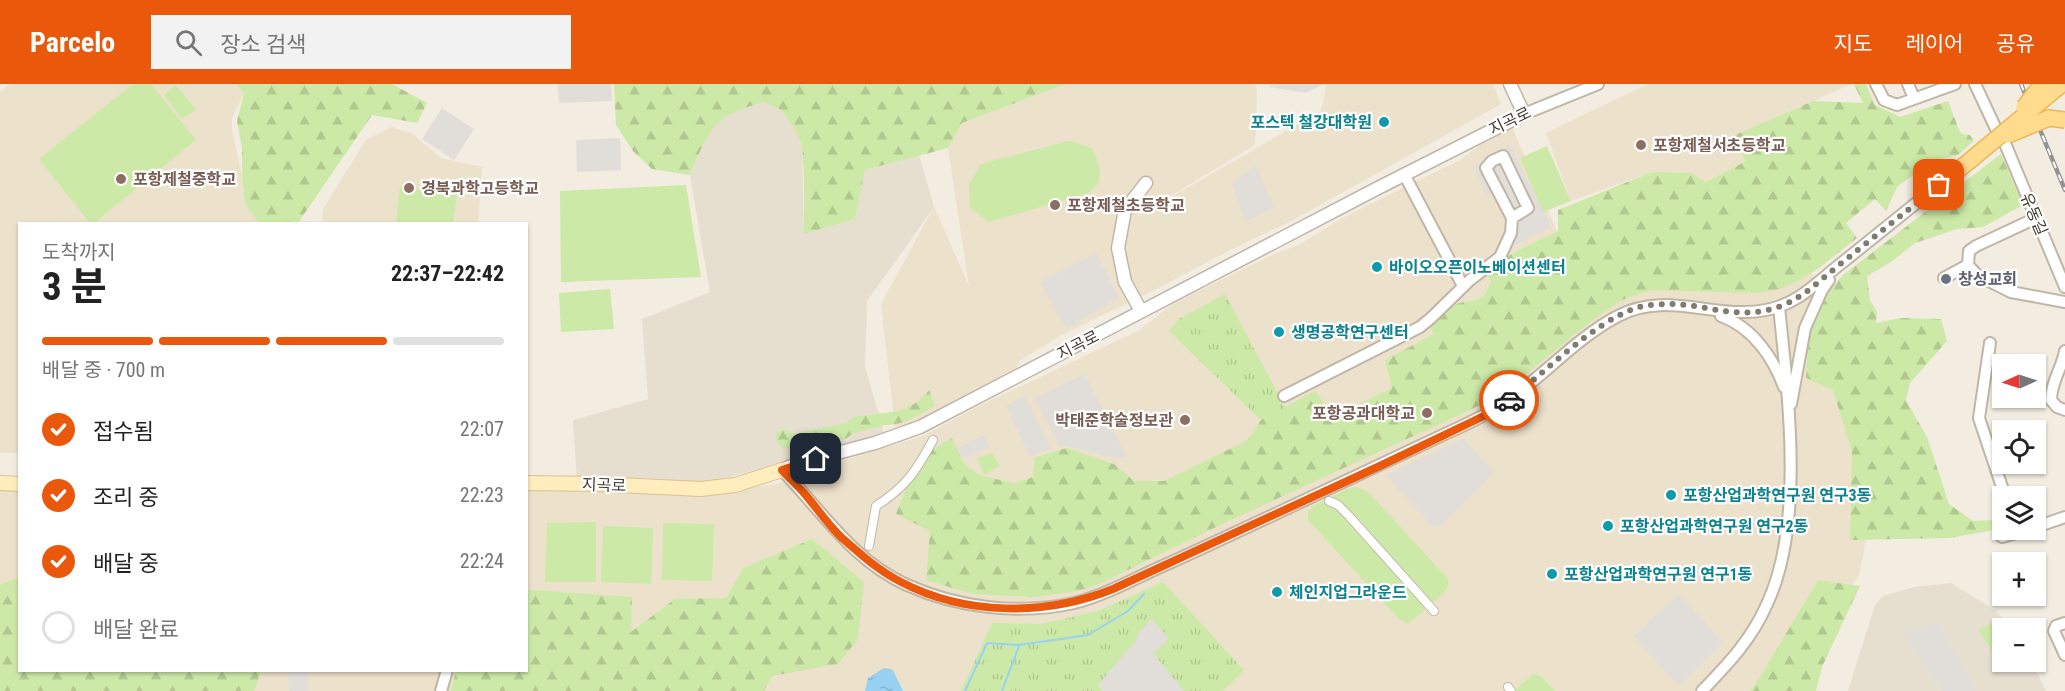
<!DOCTYPE html>
<html lang="ko">
<meta charset="utf-8">
<style>
body{margin:0;font-family:"Roboto Condensed","Noto Sans KR",sans-serif;background:#f2f2f2;color:#222;height:100vh;display:flex;flex-direction:column;font-size:22px;white-space:nowrap}
*{box-sizing:border-box;margin:0}
p{font-size:20px;color:#767676}
.icon{flex:none;width:33px;height:33px;fill:none;stroke:currentColor;stroke-width:2;stroke-linecap:round;stroke-linejoin:round}
.map{position:relative;flex:1;overflow:hidden}
.panel{position:absolute;left:18px;top:138px;width:510px;height:450px;display:flex;flex-direction:column;background:#fff;border-radius:0px;box-shadow:0 2px 4px #0004}
.panel>*{flex:none}
.needle{width:39px;rotate:267deg}
.fabs{position:absolute;left:1992px;top:270px;display:grid;gap:12px}
.fabs a{display:grid;place-items:center;width:54px;height:54px;border-radius:0px;background:#fff;box-shadow:0 2px 4px #0004;font-size:30px}
.pin{position:absolute;display:grid;place-items:center;width:51px;height:51px;color:#fff;margin:-26px;border-radius:12px;box-shadow:0 3px 9px #0006}
.courier{position:absolute;display:grid;place-items:center;width:60px;height:60px;margin:-30px;border:4px solid #ea580c;border-radius:50%;background:#fff;color:#222;box-shadow:0 2px 8px #0007}
.summary em{font-style:normal;font-weight:700}
.summary div{display:flex;flex-direction:column-reverse}
.summary{display:flex;align-items:center;justify-content:space-between;height:102px;padding:0 24px}
h1{font-size:39px;font-weight:700;line-height:45px}
.bar{display:grid;grid-template-columns:repeat(4,1fr);gap:9px 6px;align-content:center;height:72px;padding:0 24px}
.bar i{height:8px;border-radius:4px;background:#e0e0e0}
.bar .current{background:#ea580c}
.bar p{grid-column:span 4}
ol{padding:0 24px;list-style:none}
li{display:flex;align-items:center;gap:18px;height:66px}
li p{margin-inline-start:auto}
li .icon{padding:6px;border-radius:50%;background:#ea580c;color:#fff;stroke-width:4}
li:last-child{color:#767676}
li i{width:33px;height:33px;border:3px solid #e0e0e0;border-radius:50%}
header{display:flex;align-items:center;gap:36px;box-sizing:border-box;height:84px;padding:0 30px;background:#ea580c;color:#fff}
header strong{font-size:28px}
nav{display:flex;gap:33px;margin-inline-start:auto;font-size:21px}
.search{width:420px;height:54px;background:#f2f2f2;display:flex;align-items:center;gap:15px;box-sizing:border-box;padding:0 21px;border-radius:0px;color:#767676;font-size:22px}
.map>svg:first-child{display:block}
.residential{fill:#e6decf}
.education{fill:#ece1ca}
.grass{fill:url(#grass-tufts)}
.forest{fill:url(#forest-firs)}
.park{fill:#cde9a7}
.parking{fill:#e1deda}
.water{fill:url(#water-ripples)}
.lines{fill:none;stroke-linecap:round;stroke-linejoin:round}
.stream{stroke:#99d1f3;stroke-width:2}
.pedestrian-casing{stroke:#c0b6a7;stroke-width:10}
.minor-casing{stroke:#c0b6a7;stroke-width:14}
.tertiary-casing{stroke:#c0b6a7;stroke-width:15}
.secondary-casing{stroke:#d8c290;stroke-width:16}
.primary-casing{stroke:#e9b858;stroke-width:18}
.pedestrian{stroke:#fff;stroke-width:8}
.minor{stroke:#fff;stroke-width:10}
.tertiary{stroke:#fff;stroke-width:12}
.secondary{stroke:#ffedbe;stroke-width:14}
.primary{stroke:#ffdb8d;stroke-width:15}
.rail-casing{stroke:#929292;stroke-width:4.5}
.rail{stroke:#fff;stroke-width:2;stroke-dasharray:7;stroke-linecap:butt}
.primary-bridge-casing{stroke:#e9b858;stroke-width:18;stroke-linecap:butt}
.primary-bridge{stroke:#ffdb8d;stroke-width:15}
.done{stroke:#807a6f;stroke-width:6;stroke-dasharray:0 10.8}
.route{stroke:#ea580c;stroke-width:8}
.culture-dot{fill:#0f9aa8;stroke:#fff;stroke-width:2}
.education-dot{fill:#8d6e63;stroke:#fff;stroke-width:2}
.worship-dot{fill:#6b7280;stroke:#fff;stroke-width:2}
.labels{text-anchor:middle;dominant-baseline:central;stroke-width:4.5;stroke-linejoin:round;paint-order:stroke}
.street-label{font-size:16px;fill:#433c32;stroke:#fff}
.culture-label{font-size:16px;font-weight:bold;fill:#0d838f;stroke:#fff;text-anchor:start}
.education-label{font-size:16px;font-weight:bold;fill:#785e54;stroke:#fff;text-anchor:start}
.worship-label{font-size:16px;font-weight:bold;fill:#5b616d;stroke:#fff;text-anchor:start}
</style>
<header>
<strong>Parcelo</strong>
<div class="search"><svg class="icon" aria-label="search" viewBox="0 0 24 24"><circle cx="10" cy="10" r="6"/><path d="M15 15l6 6"/></svg>장소 검색</div>
<nav><a>지도</a><a>레이어</a><a>공유</a></nav>
</header>
<div class="map">
<svg width="2065" height="607" viewBox="0 0 2065 607">
<defs>
<pattern id="grass-tufts" width="24" height="20" patternUnits="userSpaceOnUse" patternTransform="scale(1.5)"><rect width="24" height="20" fill="#cde9a7"/><path d="M3 7l-1-3M5 7V3M7 7l1-3M15 17l-1-3M17 17v-4M19 17l1-3" fill="none" stroke="#b1c990"/></pattern>
<pattern id="forest-firs" width="22" height="20" patternUnits="userSpaceOnUse" patternTransform="scale(1.5)"><rect width="22" height="20" fill="#cde9a7"/><path d="M5 1l3.5 6h-7zM16 11l3.5 6h-7z" fill="#b1c990"/></pattern>
<pattern id="water-ripples" width="26" height="14" patternUnits="userSpaceOnUse" patternTransform="scale(1.5)"><rect width="26" height="14" fill="#99d1f3"/><path d="M2 4q2-2 4 0t4 0M15 11q2-2 4 0t4 0" fill="none" stroke="#85b4d1"/></pattern>
</defs>
<rect width="100%" height="100%" fill="#f2ece1"/>
<path class="residential" d="M763 18 781 26 794 44 802 61 804 150 855 135 865 86 919 71 934 123 867 217 865 283 884 349 708 399 577 396 573 336 648 315 642 235 710 208 690 91 708 50 717 38 739 25Z
M1951 499 1996 527 2011 544H2002V578H2031L2046 607H1848L1875 521 1883 512 1914 503Z"/>
<path class="education" d="M10 0H237L244 9 232 34V48L242 90 245 120 259 139 20 140 19 369H0V8Z
M1066 0H1255L1257 7 1255 61 1114 146 1321 27 1327 0H1493L1501 20 1295 135 1230 166 1162 202 1062 251 1019 277 1016 285 963 316 912 339 895 343 881 220 934 123 969 202 948 64 962 39Z
M1648 0H1851L1725 56 1740 67 1746 77 1706 98 1652 88 1571 117 1546 49Z
M392 43 413 50 441 74 482 83 478 139 322 140 323 125 366 56Z
M1512 43 1567 171 1777 124 1890 335 1859 491 1782 607H0V407L19 406 20 586H526L527 405 702 411 777 400 816 385 923 352 979 322 1138 247 1174 219 1276 169 1299 161 1346 132 1460 76 1479 62Z"/>
<path class="grass" d="M1225 210 1285 323 1261 336 1169 247 1179 235Z
M1163 498 1244 586 1223 607H961L992 539 1041 540 1098 527Z"/>
<path class="forest" d="M237 0H392L427 19 417 39 372 31 298 139H259L245 120 242 90V64L237 37 244 9Z
M614 0H1066L962 39 948 64 865 86 855 135 804 150V97L802 61 794 44 781 26 763 18C710 34 711 44 690 91L652 85 633 67 616 41Z
M1854 0H1866L1875 21 1900 33 1948 17 1959 46 1962 50 1970 51 1974 57 1958 71 1932 77 1897 103 1886 127 1875 115 1846 139 1857 154 1819 184 1800 196 1780 205 1758 209 1651 206 1622 216 1590 238 1505 307 1472 325 1216 443 1099 500 1078 507 1034 513 973 510 926 496 930 447 896 430 919 373 952 354 965 381 982 392 1015 399 1033 393 1035 373 1067 364 1114 380 1134 397H1164L1248 356 1261 336 1315 307 1334 333 1392 304 1385 276 1434 250 1429 241C1436 235 1443 228 1451 223 1470 211 1482 226 1491 197L1486 188 1513 169 1558 147V126L1652 88 1691 89 1706 98 1746 77 1739 67 1724 56 1813 17 1863 19Z
M2001 70 2023 121 1983 143 1957 145 1915 159 1891 178 1867 192 1870 216 1877 228 1876 239 1901 234 1941 235 1947 257 1910 299 1906 316 1927 353 1949 420 1973 437 2000 436V445L1949 454 1850 456 1852 368 1833 306 1806 294 1809 249 1826 210 1843 191Z
M929 306 935 322C920 330 903 342 885 341L852 350 847 354 797 368 780 362 777 358 776 349 783 345 793 350 847 339 854 333 899 327 916 319Z
M812 455 864 498 858 555 838 580 772 592 764 607H451L456 587 526 586V510L530 506 632 513 631 548 675 515 726 514 743 484Z
M19 493 20 586 261 587 254 607H0V501Z
M1818 496 1860 502 1822 583 1816 607H1750L1754 603Z"/>
<path class="park" d="M133 0H151L196 56 94 139H90L39 75Z
M176 1 196 25 182 35 164 11Z
M1069 57 1092 64 1099 81 1100 97 1089 109 988 138 970 123 969 100 981 80Z
M1547 62 1571 117 1543 128 1520 74Z
M686 101 701 193 561 198 560 107Z
M400 103 457 109 453 139H396Z
M610 205 614 245 561 248 559 209Z
M992 369 1000 382 984 391 977 374Z
M1356 403 1365 406 1371 411 1448 495V501L1445 508 1408 540 1399 535 1308 436V427L1312 423 1347 405Z
M596 438V498H545L547 439Z
M663 439 714 440 712 497 662 496Z
M603 442 653 444 651 500 601 498Z
M1993 539 2002 557V576L2000 578 1978 546Z
M1533 590 1541 592 1555 607H1514Z"/>
<path class="parking" d="M558 0H611L612 17 559 19Z
M1271 0H1324L1306 9 1270 3Z
M442 24 474 45 454 76 422 55Z
M620 54 621 86 577 88 576 56Z
M1510 61 1551 143 1517 160 1494 109 1487 112 1473 82Z
M1256 82 1274 123 1245 138 1232 99Z
M1096 169 1119 214 1066 245 1040 198Z
M1085 290 1127 373 1117 374 1066 362 1060 363 1035 314Z
M1025 312 1051 365 1030 373 1006 322Z
M984 351 989 363 963 375 958 364Z
M1463 355 1492 386 1491 392 1440 442 1433 443 1386 391Z
M1678 510 1723 558 1679 602 1634 553Z
M1152 535 1169 555 1153 569 1184 607H1102L1098 601 1137 555 1139 548Z
M1938 539 1976 606 1975 607H1943L1903 549Z
M288 587H308V607H289Z"/>
<path class="water" d="M884 584 893 586 903 607H865L868 594Z"/>
<g class="lines">
<path class="stream" d="M965 607 987 559 1019 561 1088 551 1128 527 1144 510
M1002 607 1019 562"/>
<defs>
<path id="pedestrian" d="M1329 417 1338 421 1349 432 1434 527
M869 462 876 422C906 403 916 387 933 356
M1508 603 1511 607"/>
<path id="minor" d="M1876 0 1884 16 1897 21 1955 0
M1908 0 1914 14
M1975 0 1997 47
M1524 30 1598 0
M2004 57 2065 203
M1404 90 1463 202
M2036 134 1976 162 1969 167 1968 181 1977 191 2011 208 2065 218
M1944 194 1968 181
M1721 232C1752 243 1773 273 1784 303
M1990 259 1979 334 2005 412
M2065 267C2062 284 2051 298 2051 316L2057 323 2065 326
M1284 312 1420 243 1431 234 1470 196 1500 173 1511 149 1512 134 1528 124 1503 72 1492 77 1486 84 1512 134
M1791 320 1805 244 1822 206 1829 196
M782 386C821 426 853 477 907 501 958 524 1019 531 1074 519 1106 511 1135 494 1165 481 1229 452 1292 422 1356 392 1386 378 1415 364 1445 350 1465 341 1485 332 1503 320 1543 293 1576 254 1618 232 1666 206 1716 236 1766 226 1799 220 1818 197 1843 178 1870 156 1898 134 1925 112
M2036 443 2065 433
M2002 453 2027 446
M2065 539 2056 542 2054 547 2065 571
M441 607 447 586
M1702 607C1728 580 1752 555 1767 520 1805 439 1788 311 1779 223"/>
<path id="tertiary" d="M1141 227 1125 198 1118 164 1125 126 1146 99
M782 386 796 380 875 359 920 343 1378 104 1524 30 1510 0"/>
<path id="secondary" d="M0 399 20 400
M526 399 597 400 701 405 735 401 782 386"/>
<path id="primary" d="M1925 112 1967 79"/>
</defs>
<use href="#pedestrian" class="pedestrian-casing"/>
<use href="#minor" class="minor-casing"/>
<use href="#tertiary" class="tertiary-casing"/>
<use href="#secondary" class="secondary-casing"/>
<use href="#primary" class="primary-casing"/>
<use href="#pedestrian" class="pedestrian"/>
<use href="#minor" class="minor"/>
<use href="#tertiary" class="tertiary"/>
<use href="#secondary" class="secondary"/>
<use href="#primary" class="primary"/>
<defs>
<path id="rail" d="M2021 0 2065 106"/>
</defs>
<use href="#rail" class="rail-casing"/>
<use href="#rail" class="rail"/>
<defs>
<path id="primary-bridge" d="M2024 23 2042 0
M2008 51 2049 34 2065 36
M1967 79 2062 0"/>
</defs>
<use href="#primary-bridge" class="primary-bridge-casing"/>
<use href="#primary-bridge" class="primary-bridge"/>
</g>
<g class="lines">
<path class="done" d="M1509 316C1545 288 1591 241 1633 225 1644 221 1657 220 1669 220 1708 220 1740 238 1781 222 1806 212 1822 194 1843 178 1875 152 1907 127 1939 101"/>
<path class="route" d="M816 375 782 386C789 394 797 401 804 409 817 424 828 441 842 454 860 470 879 487 901 498 966 532 1046 532 1113 505L1382 381 1488 330 1509 316"/>
</g>
<g class="culture-dot">
<circle cx="1384" cy="38" r="6"/>
<circle cx="1377" cy="183" r="6"/>
<circle cx="1279" cy="248" r="6"/>
<circle cx="1671" cy="411" r="6"/>
<circle cx="1608" cy="442" r="6"/>
<circle cx="1552" cy="490" r="6"/>
<circle cx="1277" cy="508" r="6"/>
</g>
<g class="education-dot">
<circle cx="1641" cy="61" r="6"/>
<circle cx="121" cy="95" r="6"/>
<circle cx="409" cy="104" r="6"/>
<circle cx="1055" cy="121" r="6"/>
<circle cx="1427" cy="329" r="6"/>
<circle cx="1185" cy="336" r="6"/>
</g>
<circle class="worship-dot" cx="1946" cy="195" r="6"/>
<g class="labels">
<g class="street-label">
<text transform="translate(1510 37) rotate(-26)">지곡로</text>
<text transform="translate(2034 130) rotate(67)">유동길</text>
<text transform="translate(1078 261) rotate(-27)">지곡로</text>
<text transform="translate(604 401) rotate(2)">지곡로</text>
</g>
<g class="culture-label">
<text x="1372" y="38" text-anchor="end">포스텍 철강대학원</text>
<text x="1389" y="183">바이오오픈이노베이션센터</text>
<text x="1291" y="248">생명공학연구센터</text>
<text x="1683" y="411">포항산업과학연구원 연구3동</text>
<text x="1620" y="442">포항산업과학연구원 연구2동</text>
<text x="1564" y="490">포항산업과학연구원 연구1동</text>
<text x="1289" y="508">체인지업그라운드</text>
</g>
<g class="education-label">
<text x="1653" y="61">포항제철서초등학교</text>
<text x="133" y="95">포항제철중학교</text>
<text x="421" y="104">경북과학고등학교</text>
<text x="1067" y="121">포항제철초등학교</text>
<text x="1415" y="329" text-anchor="end">포항공과대학교</text>
<text x="1173" y="336" text-anchor="end">박태준학술정보관</text>
</g>
<g class="worship-label">
<text x="1958" y="195">창성교회</text>
</g>
</g>
</svg>
<div class="fabs">
<a><svg class="needle" viewBox="-14 -14 28 28"><path d="M0-13l5 13h-10z" fill="#e53935"/><path d="M0 13l5-13h-10z" fill="#767676"/></svg></a>
<a><svg class="icon" aria-label="locate" viewBox="0 0 24 24"><circle cx="12" cy="12" r="6"/><path d="M12 2v4M12 18v4M2 12h4M18 12h4"/></svg></a>
<a><svg class="icon" aria-label="layers" viewBox="0 0 24 24"><path d="M12 4l9 5-9 5-9-5zM3 14l9 5 9-5"/></svg></a>
<a>+</a>
<a>−</a>
</div>
<div class="pin" style="left:1939px;top:101px;background:#ea580c"><svg class="icon" aria-label="bag" viewBox="0 0 24 24"><path d="M5 8h14l-1 12H6zM9 8a3 3 0 0 1 6 0"/></svg></div>
<div class="pin" style="left:816px;top:375px;background:#1f2937"><svg class="icon" aria-label="home" viewBox="0 0 24 24"><path d="M3 11l9-7 9 7M6 9v11h12V9"/></svg></div>
<div class="courier" style="left:1509px;top:316px"><svg class="icon" aria-label="car" viewBox="0 0 24 24"><path d="M5 17H2v-5l4-1 3-4h7l3 4 3 1v5h-3M9 17h6M6 11h13"/><circle cx="7" cy="17" r="2"/><circle cx="17" cy="17" r="2"/></svg></div>
<section class="panel">
<div class="summary"><div><h1>3 분</h1><p>도착까지</p></div><em>22:37–22:42</em></div>
<div class="bar"><i class="current"></i><i class="current"></i><i class="current"></i><i></i><p>배달 중 · 700 m</p></div>
<ol>
<li><svg class="icon" aria-label="check" viewBox="0 0 24 24"><path d="M5 12l5 5 9-10"/></svg>접수됨<p>22:07</p></li>
<li><svg class="icon" aria-label="check" viewBox="0 0 24 24"><path d="M5 12l5 5 9-10"/></svg>조리 중<p>22:23</p></li>
<li><svg class="icon" aria-label="check" viewBox="0 0 24 24"><path d="M5 12l5 5 9-10"/></svg>배달 중<p>22:24</p></li>
<li><i></i>배달 완료</li>
</ol>
</section>
</div>
